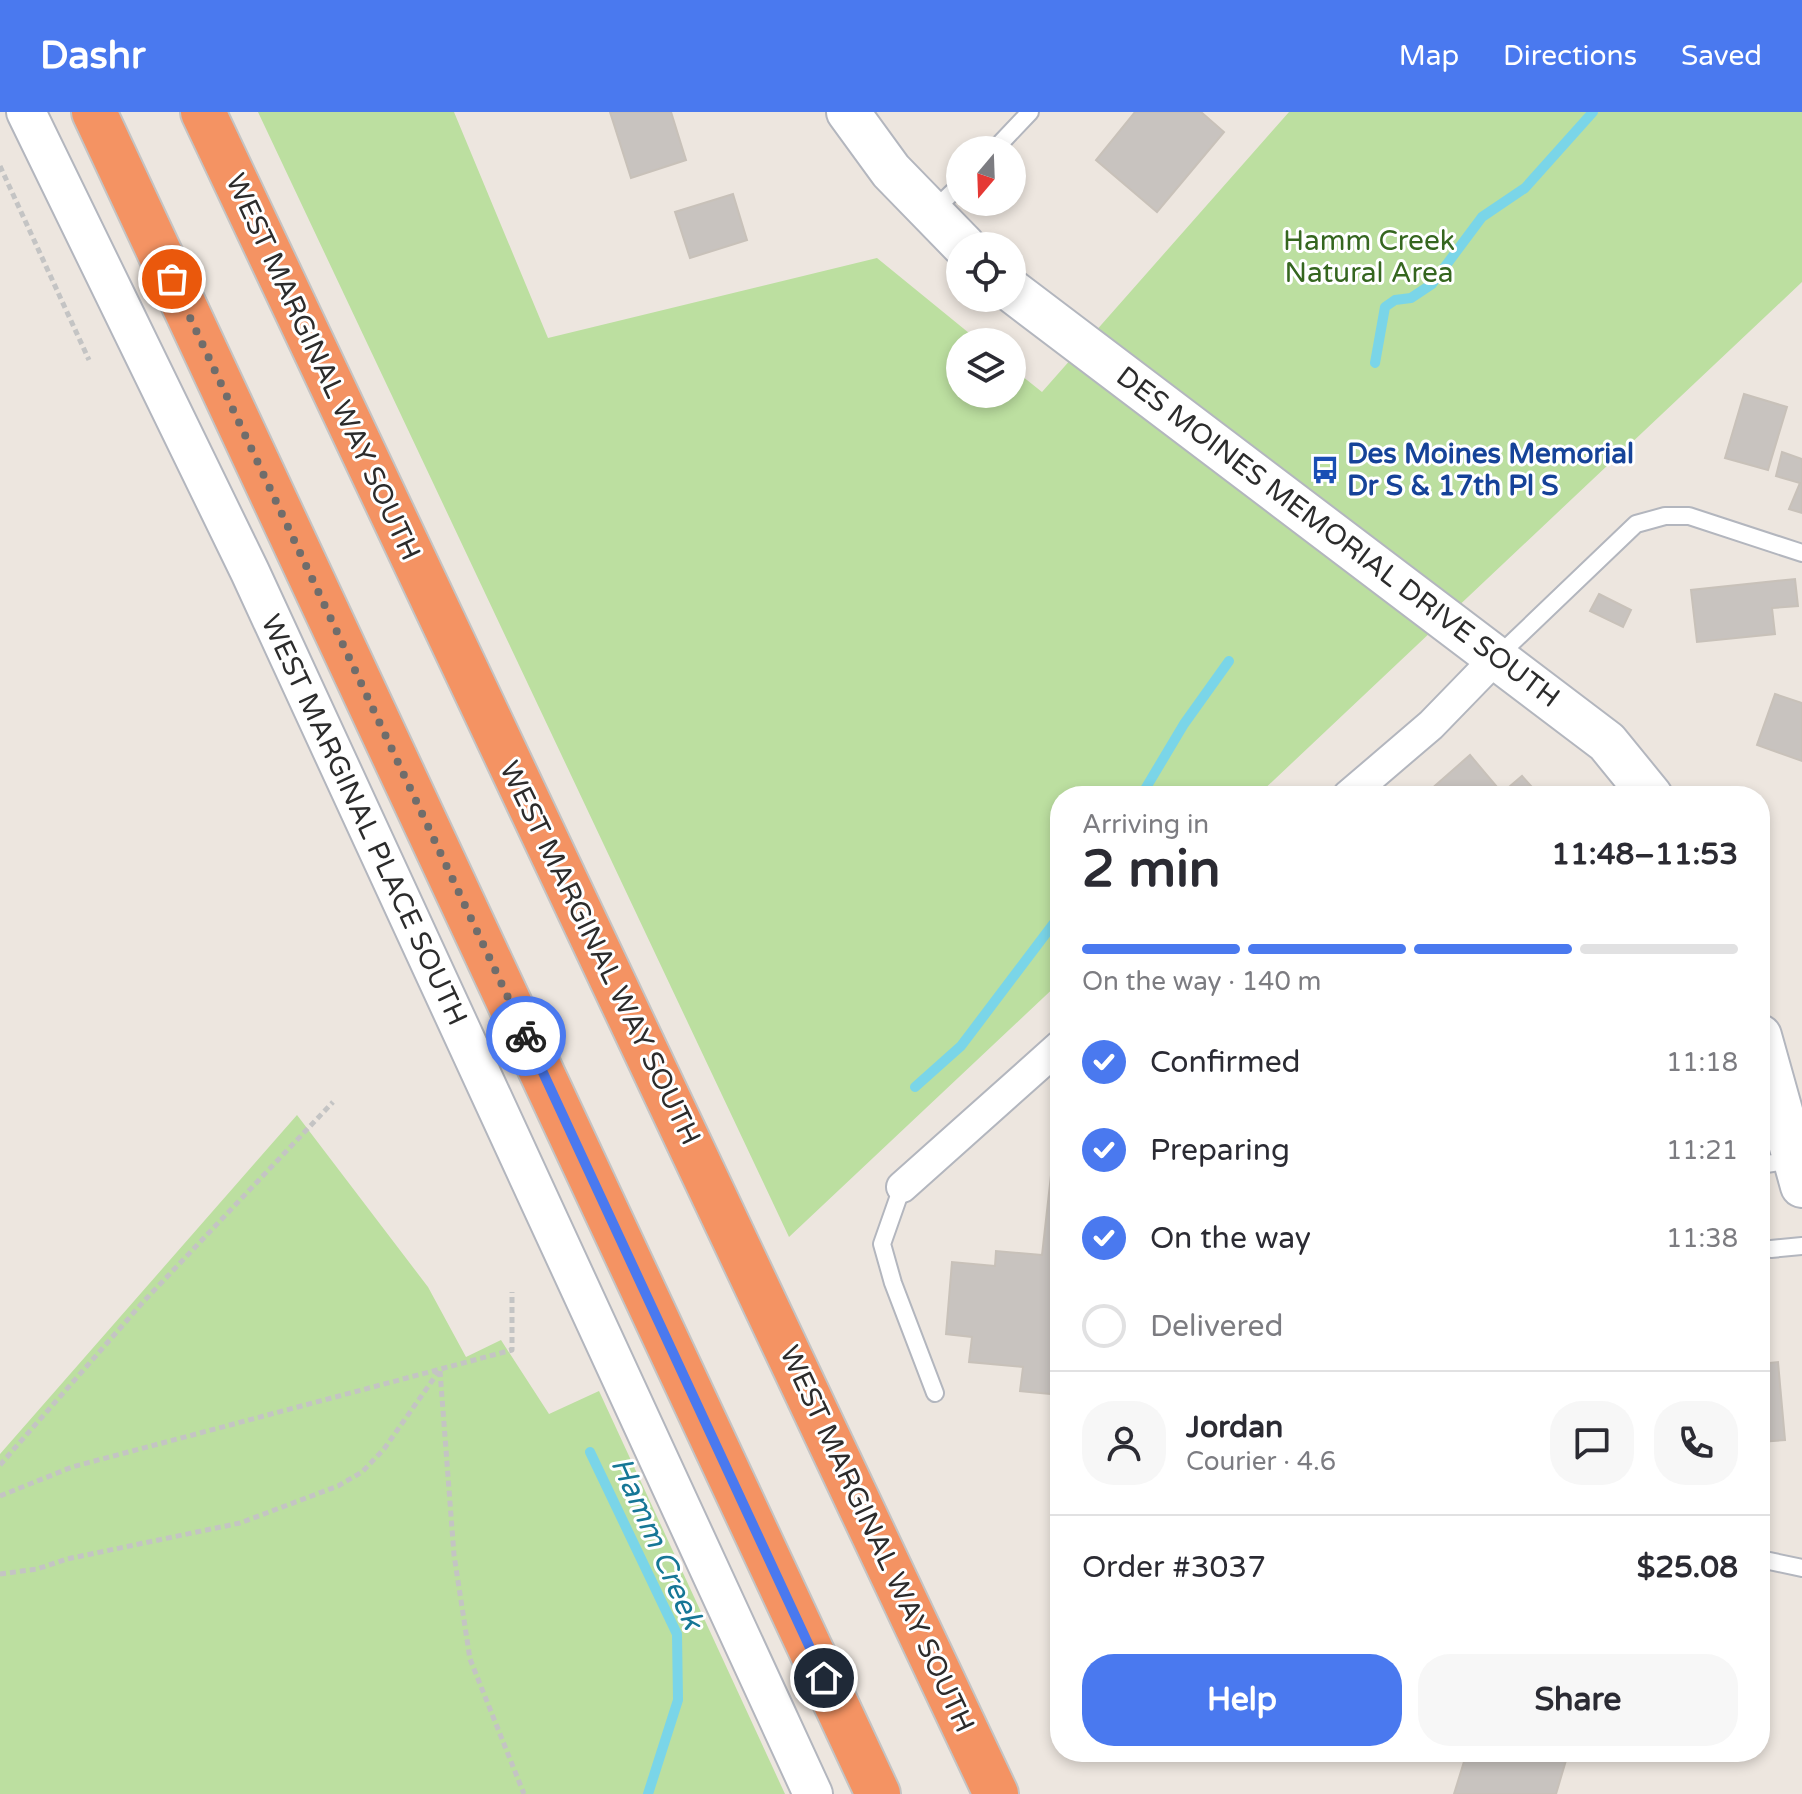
<!DOCTYPE html>
<meta charset="utf-8">
<style>
body{margin:0;font-family:"Varela Round",sans-serif;background:#f7f7f7;color:#2b2b33;height:100vh;display:flex;flex-direction:column;font-size:30px;white-space:nowrap}
*{box-sizing:border-box;margin:0}
p{font-size:26px;color:#7c7c81}
.icon{flex:none;width:44px;height:44px;fill:none;stroke:currentColor;stroke-width:2;stroke-linecap:round;stroke-linejoin:round}
.map{position:relative;flex:1;overflow:hidden}
.panel{position:absolute;left:1050px;top:674px;width:720px;height:976px;display:flex;flex-direction:column;background:#fff;border-radius:32px;box-shadow:0 4px 12px #0003}
.panel>*{flex:none}
.needle{width:52px;rotate:199deg}
.controls{position:absolute;left:946px;top:24px;display:grid;gap:16px}
.controls a{display:grid;place-items:center;width:80px;height:80px;border-radius:50%;background:#fff;box-shadow:0 4px 12px #0003;font-size:40px}
.pin{position:absolute;display:grid;place-items:center;width:68px;height:68px;color:#fff;margin:-34px;border:4px solid #fff;border-radius:50%;box-shadow:0 2px 8px #0007}
.courier{position:absolute;display:grid;place-items:center;width:80px;height:80px;margin:-40px;border:6px solid #4a79ef;border-radius:50%;background:#fff;color:#222;box-shadow:0 2px 10px #0007}
.overview em{font-style:normal;font-weight:700}
.overview div{display:flex;flex-direction:column-reverse}
.overview{display:flex;align-items:center;justify-content:space-between;height:136px;padding:0 32px}
h1{font-size:52px;font-weight:700;line-height:60px}
.bar{display:grid;grid-template-columns:repeat(4,1fr);gap:12px 8px;align-content:center;height:96px;padding:0 32px}
.bar i{height:10px;border-radius:6px;background:#e1e1e2}
.bar .current{background:#4a79ef}
.bar p{grid-column:span 4}
.line{display:flex;align-items:center;gap:20px;padding:0 32px;border-top:2px solid #e1e1e2}
.line div{flex:1}
.round{display:grid;place-items:center;flex:none;width:84px;height:84px;border-radius:32px;background:#f7f7f7}
ol{padding:0 32px;list-style:none}
li{display:flex;align-items:center;gap:24px;height:88px}
li p{margin-inline-start:auto}
li .icon{padding:8px;border-radius:50%;background:#4a79ef;color:#fff;stroke-width:4}
li:last-child{color:#7c7c81}
li i{width:44px;height:44px;border:4px solid #e1e1e2;border-radius:50%}
.cta{display:flex;gap:16px;margin-top:auto;padding:16px 32px}
.cta a{flex:1;height:92px;border-radius:32px;background:#4a79ef;color:#fff;font-size:32px;font-weight:700;line-height:92px;text-align:center}
.cta a+a{background:#f7f7f7;color:#2b2b33}
header{display:flex;align-items:center;gap:48px;box-sizing:border-box;height:112px;padding:0 40px;background:#4a79ef;color:#fff}
header strong{font-size:38px}
nav{display:flex;gap:44px;margin-inline-start:auto;font-size:28px}
.map>svg:first-child{display:block}
.green{fill:#bcdfa0}
.lines{fill:none;stroke-linecap:round;stroke-linejoin:round}
.stream{stroke:#7ad5e8;stroke-width:10}
.building{fill:#c8c3bf;stroke:#c8c1b9;stroke-width:2}
.service-casing{stroke:#b3b6be;stroke-width:20}
.minor-casing{stroke:#b3b6be;stroke-width:34}
.tertiary-casing{stroke:#b3b6be;stroke-width:42}
.secondary-casing{stroke:#b3b6be;stroke-width:46}
.motorway-casing{stroke:#c4c4c4;stroke-width:48}
.path{stroke:#c4c4c4;stroke-width:5;stroke-dasharray:6 4;stroke-linecap:butt}
.service{stroke:#fff;stroke-width:16}
.minor{stroke:#fff;stroke-width:30}
.tertiary{stroke:#fff;stroke-width:38}
.secondary{stroke:#fff;stroke-width:42}
.motorway{stroke:#f49363;stroke-width:44}
.done{stroke:#706d6b;stroke-width:8;stroke-dasharray:0 14.4}
.route{stroke:#4a79ef;stroke-width:10}
.labels{text-anchor:middle;dominant-baseline:central;stroke-width:6;stroke-linejoin:round;paint-order:stroke}
.park-label{font-size:28px;fill:#35661f;stroke:#fff}
.street-label{font-size:28px;fill:#2c2c2c;stroke:#fff}
.transit-label{font-size:28px;font-weight:bold;fill:#164399;stroke:#fff;text-anchor:start}
.water-label{font-size:30px;font-style:italic;fill:#167796;stroke:#fff}
</style>
<header>
<strong>Dashr</strong>
<nav><a>Map</a><a>Directions</a><a>Saved</a></nav>
</header>
<div class="map">
<svg width="1802" height="1682" viewBox="0 0 1802 1682">
<rect width="100%" height="100%" fill="#ede6df"/>
<path class="green" d="M258 0H454L548 226 877 146 980 230H960V282H1012V256L1042 280 1289 0H1802V170L1257 684H1060V870L789 1125Z
M297 1003 428 1175 466 1245 501 1228 549 1302 599 1279 785 1682H0V1342Z"/>
<g class="lines">
<path class="stream" d="M1375 251 1385 195 1395 188 1411 186 1432 172 1482 105 1525 76 1593 0
M1141 684 1184 612 1229 549
M915 975 961 934 1060 803
M590 1340 677 1522 678 1588 648 1682"/>
</g>
<path class="building" d="M610 0H671L686 48 631 66Z
M1135 0H1201L1224 20 1157 100 1096 48Z
M733 82 747 128 690 146 675 100Z
M1744 282 1787 295 1768 358 1725 346Z
M1782 340 1802 347V401L1789 397 1800 371 1776 364Z
M1795 467 1798 494 1772 496 1775 522 1697 530 1691 478Z
M1599 482 1631 498 1623 515 1590 499Z
M1775 582 1802 591V649L1757 633Z
M1470 643 1502 681 1522 664 1540 684H1435L1430 678Z
M1057 1010H1060V1283L1020 1279 1023 1255 969 1250 972 1225 946 1222 952 1150 995 1154 996 1139 1042 1143Z
M1778 1250 1785 1328 1760 1330V1252Z
M1467 1640H1549L1567 1645 1556 1682H1454Z"/>
<g class="lines">
<defs>
<path id="service" d="M994 38 1030 0
M932 100 960 73
M1498 544 1636 412 1665 404H1689L1802 441
M1760 1053 1793 1048
M902 1075 882 1132 893 1171 935 1281
M1771 1137 1802 1134
M1760 1447 1802 1456"/>
<path id="minor" d="M1348 684 1431 613 1498 544
M902 1075 1060 934"/>
<path id="tertiary" d="M26 0 250 460 813 1682"/>
<path id="secondary" d="M848 0 891 59 964 134
M1012 179 1607 630 1651 684
M1760 924 1802 1074"/>
<path id="motorway" d="M94 0 878 1682
M203 0 996 1682"/>
</defs>
<use href="#service" class="service-casing"/>
<use href="#minor" class="minor-casing"/>
<use href="#tertiary" class="tertiary-casing"/>
<use href="#secondary" class="secondary-casing"/>
<use href="#motorway" class="motorway-casing"/>
<path class="path" d="M0 54 89 248
M440 1259 454 1443 470 1547 524 1682
M0 1353 144 1189 333 990
M0 1384 72 1355 512 1238V1180
M0 1462 37 1457 67 1447 240 1411 338 1374 362 1360 384 1337 439 1259"/>
<use href="#service" class="service"/>
<use href="#minor" class="minor"/>
<use href="#tertiary" class="tertiary"/>
<use href="#secondary" class="secondary"/>
<use href="#motorway" class="motorway"/>
</g>
<g class="lines">
<path class="done" d="M172 167 526 924"/>
<path class="route" d="M526 924 824 1566"/>
</g>
<defs>
<symbol id="bus-bare" viewBox="-9 -9 18 18"><path d="M-5-6H5V4H4V6H2V4H-2V6H-4V4H-5ZM-3.5-4V0h7V-4ZM-3.5 1.2v1.5H-2V1.2ZM2 1.2v1.5H3.5V1.2Z" fill="#1a4fb4" stroke="#fff" stroke-width="2.5" paint-order="stroke"/></symbol>
</defs>
<g fill-rule="evenodd">
<use href="#bus-bare" x="1305" y="338" width="40" height="40"/>
</g>
<g class="labels">
<g class="park-label">
<text x="1369" y="129">Hamm Creek<tspan x="1369" dy="32">Natural Area</tspan></text>
</g>
<g class="street-label">
<text transform="translate(323 255) rotate(65)">WEST MARGINAL WAY SOUTH</text>
<text transform="translate(1338 425) rotate(37)">DES MOINES MEMORIAL DRIVE SOUTH</text>
<text transform="translate(364 708) rotate(65)">WEST MARGINAL PLACE SOUTH</text>
<text transform="translate(600 841) rotate(64)">WEST MARGINAL WAY SOUTH</text>
<text transform="translate(877 1427) rotate(65)">WEST MARGINAL WAY SOUTH</text>
</g>
<g class="transit-label">
<text x="1347" y="342">Des Moines Memorial<tspan x="1347" dy="32">Dr S &amp; 17th Pl S</tspan></text>
</g>
<g class="water-label">
<text transform="translate(657 1431) rotate(66)">Hamm Creek</text>
</g>
</g>
</svg>
<div class="controls">
<a><svg class="needle" viewBox="-14 -14 28 28"><path d="M0-13l5 13h-10z" fill="#e53935"/><path d="M0 13l5-13h-10z" fill="#7c7c81"/></svg></a>
<a><svg class="icon" aria-label="locate" viewBox="0 0 24 24"><circle cx="12" cy="12" r="6"/><path d="M12 2v4M12 18v4M2 12h4M18 12h4"/></svg></a>
<a><svg class="icon" aria-label="layers" viewBox="0 0 24 24"><path d="M12 4l9 5-9 5-9-5zM3 14l9 5 9-5"/></svg></a>
</div>
<div class="pin" style="left:172px;top:167px;background:#ea580c"><svg class="icon" aria-label="bag" viewBox="0 0 24 24"><path d="M5 8h14l-1 12H6zM9 8a3 3 0 0 1 6 0"/></svg></div>
<div class="pin" style="left:824px;top:1566px;background:#1f2937"><svg class="icon" aria-label="home" viewBox="0 0 24 24"><path d="M3 11l9-7 9 7M6 9v11h12V9"/></svg></div>
<div class="courier" style="left:526px;top:924px"><svg class="icon" aria-label="bike" viewBox="0 0 24 24"><circle cx="6" cy="16" r="4"/><circle cx="18" cy="16" r="4"/><path d="M6 16l4-8h5l3 8M10 8l3 8H6M13 5h3"/></svg></div>
<section class="panel">
<div class="overview"><div><h1>2 min</h1><p>Arriving in</p></div><em>11:48–11:53</em></div>
<div class="bar"><i class="current"></i><i class="current"></i><i class="current"></i><i></i><p>On the way · 140 m</p></div>
<ol>
<li><svg class="icon" aria-label="check" viewBox="0 0 24 24"><path d="M5 12l5 5 9-10"/></svg>Confirmed<p>11:18</p></li>
<li><svg class="icon" aria-label="check" viewBox="0 0 24 24"><path d="M5 12l5 5 9-10"/></svg>Preparing<p>11:21</p></li>
<li><svg class="icon" aria-label="check" viewBox="0 0 24 24"><path d="M5 12l5 5 9-10"/></svg>On the way<p>11:38</p></li>
<li><i></i>Delivered</li>
</ol>
<div class="line" style="height:144px"><a class="round"><svg class="icon" aria-label="person" viewBox="0 0 24 24"><circle cx="12" cy="8" r="4"/><path d="M4 21q1-7 8-7t8 7"/></svg></a><div><b>Jordan</b><p>Courier · 4.6</p></div><a class="round"><svg class="icon" aria-label="chat" viewBox="0 0 24 24"><path d="M4 5h16v11H9l-5 4z"/></svg></a><a class="round"><svg class="icon" aria-label="phone" viewBox="0 0 24 24"><path d="M5 4h4l2 5-3 2q2 4 5 5l2-3 5 2v4C11 20 4 13 5 4z"/></svg></a></div>
<div class="line" style="height:104px"><div>Order #3037</div><b>$25.08</b></div>
<div class="cta"><a>Help</a><a>Share</a></div>
</section>
</div>
